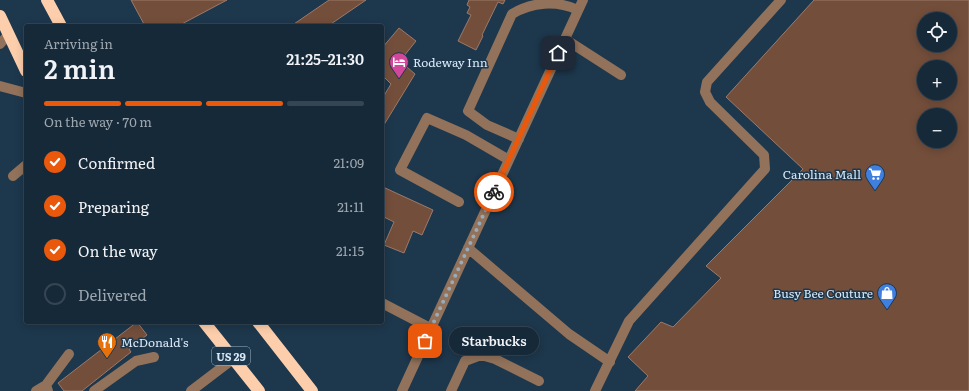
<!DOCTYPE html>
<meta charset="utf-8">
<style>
body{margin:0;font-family:Literata,serif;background:#1f3141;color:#f1f3f6;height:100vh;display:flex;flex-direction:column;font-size:15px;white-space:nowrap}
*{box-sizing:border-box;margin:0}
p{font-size:13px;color:#9ea6ae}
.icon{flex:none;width:22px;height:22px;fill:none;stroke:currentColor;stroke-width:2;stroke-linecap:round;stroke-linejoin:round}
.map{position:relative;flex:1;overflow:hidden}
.details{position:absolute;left:24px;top:24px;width:360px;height:300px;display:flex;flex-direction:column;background:#162939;border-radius:4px;box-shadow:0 2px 10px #0003,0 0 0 1px #354553}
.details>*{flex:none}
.buttons{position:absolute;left:917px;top:12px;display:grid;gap:8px}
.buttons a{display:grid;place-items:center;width:40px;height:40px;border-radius:50%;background:#162939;box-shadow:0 2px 10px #0003,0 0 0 1px #354553;font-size:20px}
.pin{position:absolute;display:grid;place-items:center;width:34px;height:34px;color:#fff;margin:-17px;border-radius:8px;box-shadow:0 2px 6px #0006}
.courier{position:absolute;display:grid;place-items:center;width:40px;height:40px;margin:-20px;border:3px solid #ea580c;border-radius:50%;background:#fff;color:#222;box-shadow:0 1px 5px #0007}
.bubble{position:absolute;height:28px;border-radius:14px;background:#162939;box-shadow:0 2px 10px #0003,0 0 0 1px #354553;font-size:13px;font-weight:600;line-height:28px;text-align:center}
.overview em{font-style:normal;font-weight:600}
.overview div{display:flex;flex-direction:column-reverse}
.overview{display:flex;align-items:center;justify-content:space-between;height:68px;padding:0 20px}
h1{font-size:26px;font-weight:600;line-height:30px}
.bar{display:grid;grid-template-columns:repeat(4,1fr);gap:6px 4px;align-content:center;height:48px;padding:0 20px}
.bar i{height:5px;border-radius:3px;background:#354553}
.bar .on{background:#ea580c}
.bar p{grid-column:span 4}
ol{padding:0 20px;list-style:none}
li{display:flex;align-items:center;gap:12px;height:44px}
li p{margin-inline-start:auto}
li .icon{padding:4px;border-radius:50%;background:#ea580c;color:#fff;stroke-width:4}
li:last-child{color:#9ea6ae}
li i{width:22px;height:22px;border:2px solid #354553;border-radius:50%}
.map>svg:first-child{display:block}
.building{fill:#734e3b;stroke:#9c7a69;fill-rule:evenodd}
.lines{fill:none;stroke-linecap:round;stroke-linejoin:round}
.minor{stroke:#92725a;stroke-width:10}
.highway{stroke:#fdceab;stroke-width:12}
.done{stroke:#98abbb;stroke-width:4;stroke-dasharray:0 7.2}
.route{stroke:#ea580c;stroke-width:5}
.labels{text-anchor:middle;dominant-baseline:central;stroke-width:3;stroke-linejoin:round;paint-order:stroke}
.shield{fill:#1d374c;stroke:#a1b4c4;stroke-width:1}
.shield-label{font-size:11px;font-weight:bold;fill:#dae9f7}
.poi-label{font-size:12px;fill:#dae9f7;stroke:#1d374c;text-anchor:start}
</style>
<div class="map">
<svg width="969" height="391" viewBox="0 0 969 391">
<rect width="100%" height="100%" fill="#1d374c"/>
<path class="building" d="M131 0H227L178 26H145Z
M329 0H366L328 26H291Z
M469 0H505L503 4 498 2 482 35 483 36 476 50 458 41 471 15 467 13 470 7 467 5Z
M814 0H969V391H635L648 376 628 357 661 322 673 327 721 278 706 266 803 169 726 97ZM924 19H950V45H924ZM924 67H950V93H924ZM924 115H950V141H924Z
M399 28 416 41 400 61 415 74 382 128V99L391 84 382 75V48Z
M383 187 433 210 422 235 413 231 404 253 384 245 394 222 382 216Z
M137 322 147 335 129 349 131 352 82 391H64L58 383Z"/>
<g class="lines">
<path class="minor" d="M565 39 621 75
M0 44 8 35
M0 86 26 93
M519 139 487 125 468 111 512 14C532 2 556 0 578 10
M13 176 26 165
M459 202 400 170 427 118 466 135 509 160
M468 248 569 334 610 362
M382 303 430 328
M36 391 46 385
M48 391 46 385 69 354
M94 391 136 361 154 357
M191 391 233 359
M402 391 583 0
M451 391 465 361 481 355 495 359 539 381
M595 391 629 321 765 169 764 155 710 102 705 92 707 82 781 0"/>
<path class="highway" d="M47 0 61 26
M0 16 26 71
M204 322 259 391
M258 322 312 391"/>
</g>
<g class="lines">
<path class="done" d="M425 341 494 192"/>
<path class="route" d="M494 192 558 53"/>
</g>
<defs>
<symbol id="hotel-pin" viewBox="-11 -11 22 30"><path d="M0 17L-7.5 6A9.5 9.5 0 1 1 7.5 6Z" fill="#d1479c" stroke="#1d374c"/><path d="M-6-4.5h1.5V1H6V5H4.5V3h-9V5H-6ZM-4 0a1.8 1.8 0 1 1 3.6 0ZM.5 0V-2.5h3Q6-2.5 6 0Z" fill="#fff"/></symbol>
<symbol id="supermarket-pin" viewBox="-11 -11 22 30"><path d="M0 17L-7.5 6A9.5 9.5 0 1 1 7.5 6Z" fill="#3f7fe0" stroke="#1d374c"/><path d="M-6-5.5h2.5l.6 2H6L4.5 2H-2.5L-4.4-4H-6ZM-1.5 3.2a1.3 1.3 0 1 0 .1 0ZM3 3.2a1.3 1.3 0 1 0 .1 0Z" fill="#fff"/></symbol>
<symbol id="shop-pin" viewBox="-11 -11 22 30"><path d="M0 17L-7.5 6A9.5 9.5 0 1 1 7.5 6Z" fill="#3f7fe0" stroke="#1d374c"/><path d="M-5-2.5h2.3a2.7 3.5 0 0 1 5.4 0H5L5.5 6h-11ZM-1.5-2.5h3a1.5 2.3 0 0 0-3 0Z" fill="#fff"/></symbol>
<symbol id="restaurant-pin" viewBox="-11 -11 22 30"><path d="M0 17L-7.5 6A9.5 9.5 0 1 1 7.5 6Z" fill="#e8710a" stroke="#1d374c"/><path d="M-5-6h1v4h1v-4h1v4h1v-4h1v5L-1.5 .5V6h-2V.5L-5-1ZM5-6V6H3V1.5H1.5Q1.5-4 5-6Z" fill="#fff"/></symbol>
</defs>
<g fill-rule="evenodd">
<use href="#hotel-pin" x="388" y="51" width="22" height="30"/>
<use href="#supermarket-pin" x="864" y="163" width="22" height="30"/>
<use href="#shop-pin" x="876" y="282" width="22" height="30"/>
<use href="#restaurant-pin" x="96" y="331" width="22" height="30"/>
</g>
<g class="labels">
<rect class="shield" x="212" y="347" width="38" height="18" rx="3"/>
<g class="shield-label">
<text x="231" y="356">US 29</text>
</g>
<g class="poi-label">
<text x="413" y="62">Rodeway Inn</text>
<text x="861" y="174" text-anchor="end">Carolina Mall</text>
<text x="873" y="293" text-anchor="end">Busy Bee Couture</text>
<text x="121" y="342">McDonald's</text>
</g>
</g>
</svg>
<div class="buttons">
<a><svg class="icon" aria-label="locate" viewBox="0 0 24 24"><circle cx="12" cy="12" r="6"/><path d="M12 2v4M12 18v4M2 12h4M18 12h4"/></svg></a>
<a>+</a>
<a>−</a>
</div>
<div class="pin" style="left:425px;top:341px;background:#ea580c"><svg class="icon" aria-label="bag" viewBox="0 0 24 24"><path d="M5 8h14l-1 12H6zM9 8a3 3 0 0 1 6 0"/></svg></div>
<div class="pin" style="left:558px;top:53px;background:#1f2937"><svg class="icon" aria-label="home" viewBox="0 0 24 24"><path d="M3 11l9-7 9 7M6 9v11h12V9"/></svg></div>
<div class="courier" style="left:494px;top:192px"><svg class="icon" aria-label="bike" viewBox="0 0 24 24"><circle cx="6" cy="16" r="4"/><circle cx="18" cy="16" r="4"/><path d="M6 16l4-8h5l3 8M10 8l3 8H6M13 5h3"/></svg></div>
<div class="bubble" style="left:449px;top:327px;width:90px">Starbucks</div>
<section class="details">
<div class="overview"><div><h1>2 min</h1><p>Arriving in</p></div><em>21:25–21:30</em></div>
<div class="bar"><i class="on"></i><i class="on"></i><i class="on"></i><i></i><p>On the way · 70 m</p></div>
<ol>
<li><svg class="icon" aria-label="check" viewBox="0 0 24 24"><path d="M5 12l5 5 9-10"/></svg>Confirmed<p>21:09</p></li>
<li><svg class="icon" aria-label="check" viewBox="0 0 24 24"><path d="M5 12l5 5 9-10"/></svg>Preparing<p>21:11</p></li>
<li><svg class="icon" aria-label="check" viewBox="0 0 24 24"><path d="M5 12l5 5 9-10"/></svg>On the way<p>21:15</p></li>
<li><i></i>Delivered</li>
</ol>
</section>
</div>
